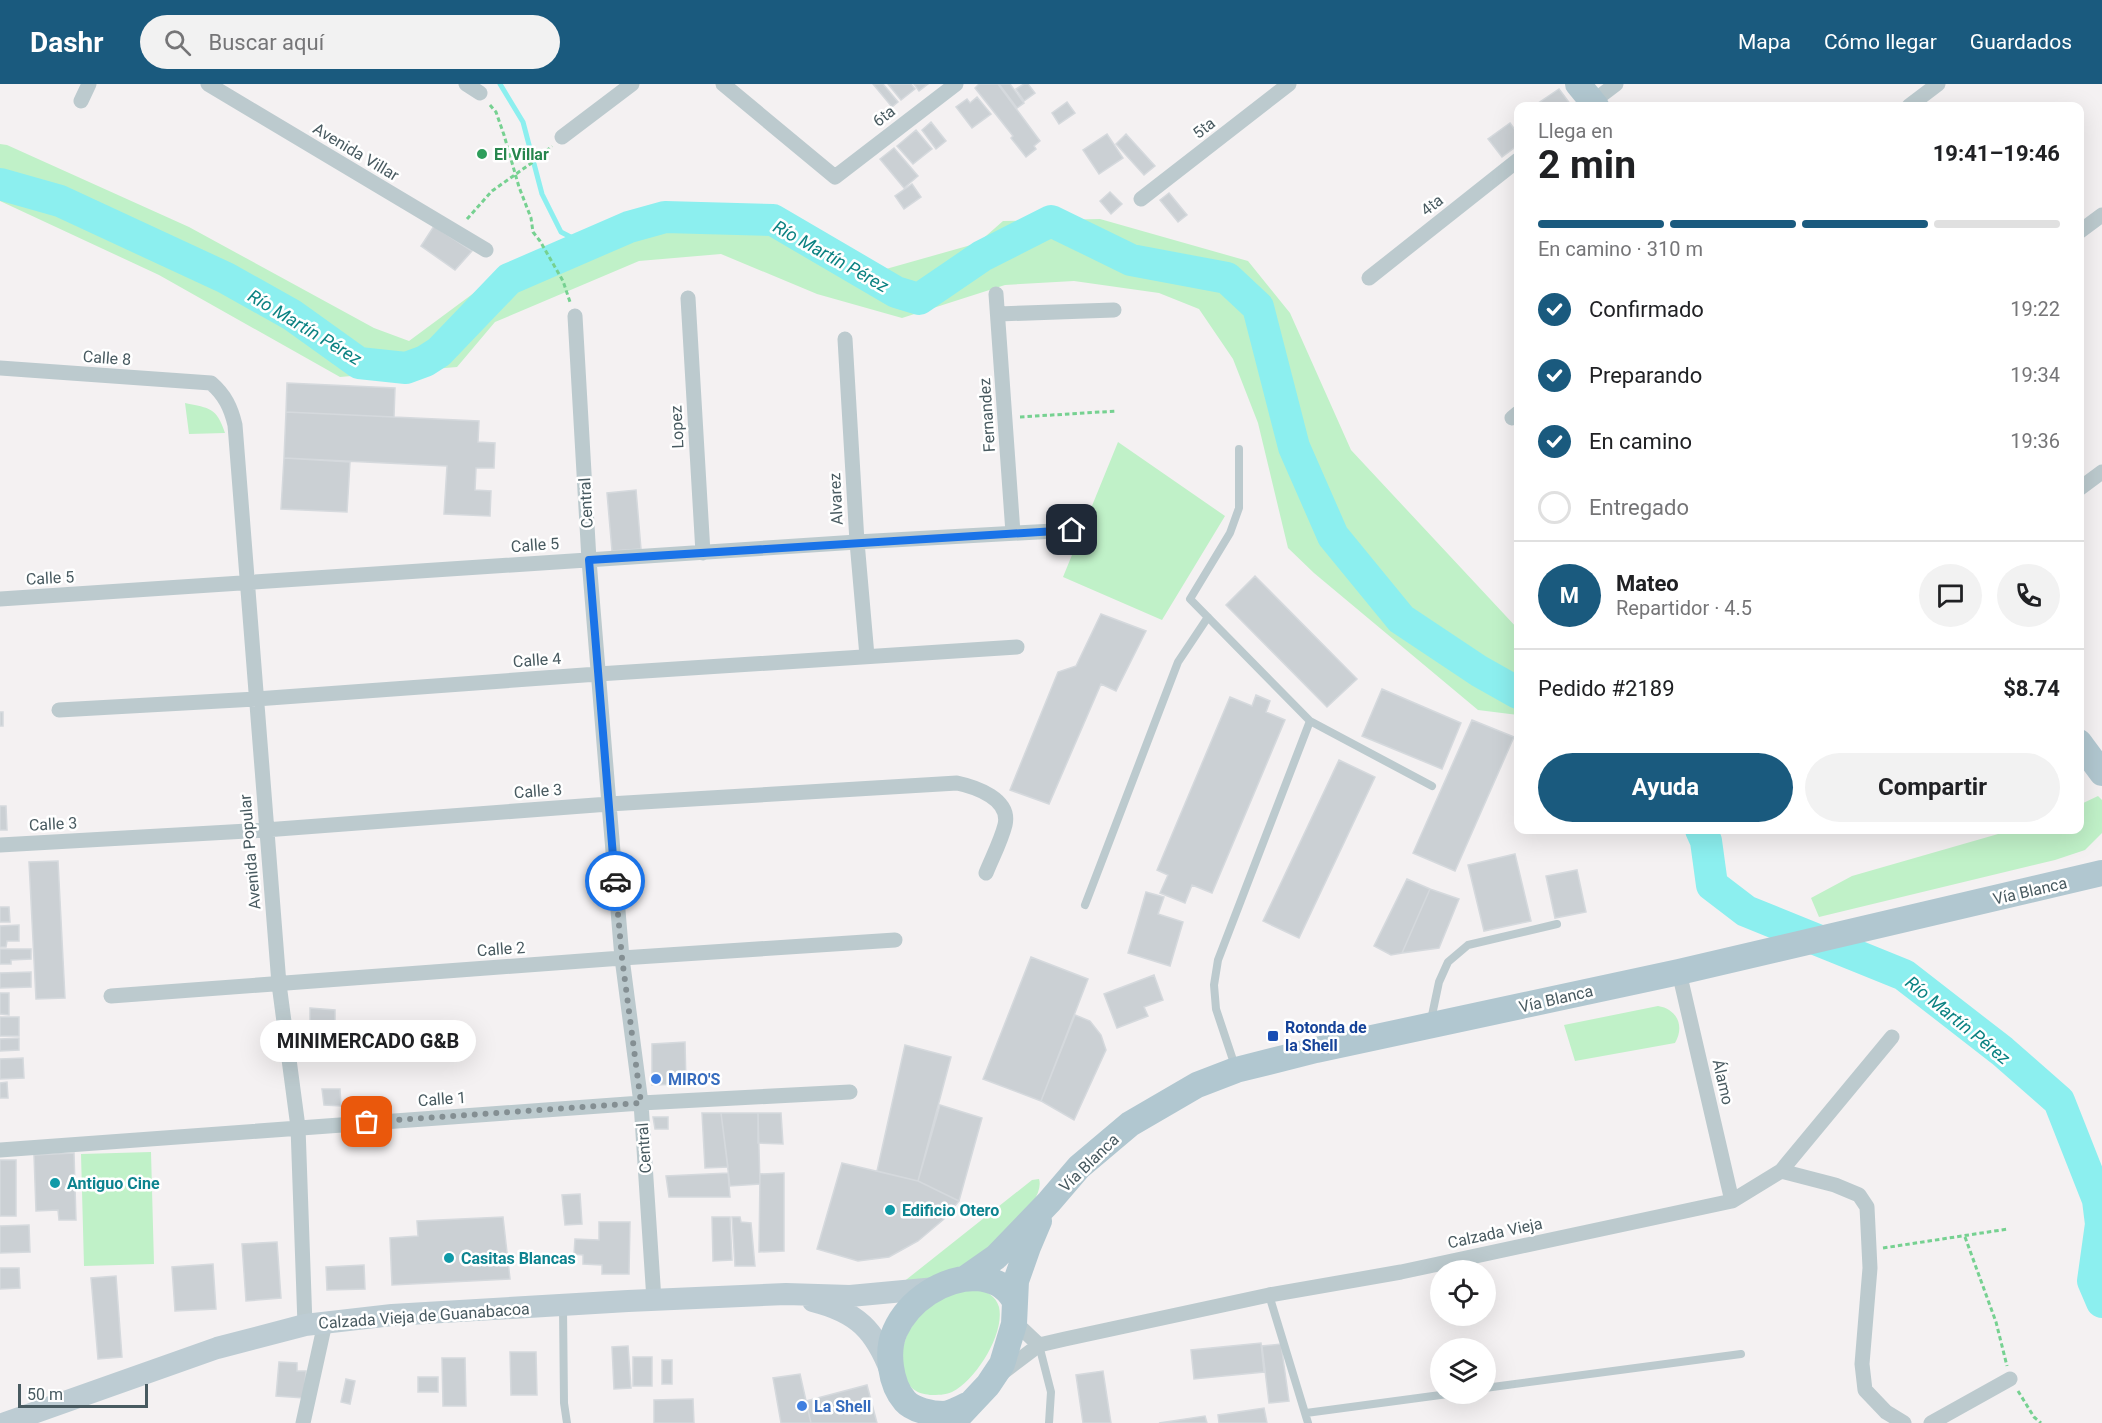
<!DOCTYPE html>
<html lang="es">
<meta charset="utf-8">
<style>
body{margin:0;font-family:Roboto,sans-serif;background:#f2f2f2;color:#202124;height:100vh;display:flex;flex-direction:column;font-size:22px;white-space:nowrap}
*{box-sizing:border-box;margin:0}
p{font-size:20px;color:#757577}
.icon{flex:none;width:33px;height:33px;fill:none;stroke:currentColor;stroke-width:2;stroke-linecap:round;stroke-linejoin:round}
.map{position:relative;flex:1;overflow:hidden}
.side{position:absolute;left:1514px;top:18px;width:570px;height:732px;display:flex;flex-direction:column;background:#fff;border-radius:12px;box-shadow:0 6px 24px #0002}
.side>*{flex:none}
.buttons{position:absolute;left:1430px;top:1176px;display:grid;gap:12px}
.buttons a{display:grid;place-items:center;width:66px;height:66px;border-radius:50%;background:#fff;box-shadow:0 6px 24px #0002;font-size:30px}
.scale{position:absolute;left:18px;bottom:15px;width:130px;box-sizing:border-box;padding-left:6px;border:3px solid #485a60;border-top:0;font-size:16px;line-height:21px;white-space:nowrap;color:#485a60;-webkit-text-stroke:4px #fff;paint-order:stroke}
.pin{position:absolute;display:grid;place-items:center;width:51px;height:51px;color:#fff;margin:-26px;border-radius:12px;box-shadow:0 3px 9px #0006}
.courier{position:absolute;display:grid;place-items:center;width:60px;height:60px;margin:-30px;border:4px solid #1a73e8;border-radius:50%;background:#fff;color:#222;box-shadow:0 2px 8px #0007}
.bubble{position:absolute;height:42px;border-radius:21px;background:#fff;box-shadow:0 6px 24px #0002;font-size:20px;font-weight:700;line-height:42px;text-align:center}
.headline em{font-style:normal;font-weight:700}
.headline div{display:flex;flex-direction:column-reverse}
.headline{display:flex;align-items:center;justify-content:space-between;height:102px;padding:0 24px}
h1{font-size:39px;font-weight:700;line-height:45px}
.bar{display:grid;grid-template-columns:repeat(4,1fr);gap:9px 6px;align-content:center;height:72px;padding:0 24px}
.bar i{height:8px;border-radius:4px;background:#e0e0e0}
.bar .active{background:#1a5a7e}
.bar p{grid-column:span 4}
.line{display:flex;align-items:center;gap:15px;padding:0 24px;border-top:2px solid #e0e0e0}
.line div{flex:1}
.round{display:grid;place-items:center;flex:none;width:63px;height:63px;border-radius:32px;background:#f2f2f2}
ol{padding:0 24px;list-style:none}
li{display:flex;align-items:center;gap:18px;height:66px}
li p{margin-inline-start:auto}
li .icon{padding:6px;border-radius:50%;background:#1a5a7e;color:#fff;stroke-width:4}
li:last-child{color:#757577}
li i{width:33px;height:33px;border:3px solid #e0e0e0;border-radius:50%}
.cta{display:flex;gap:12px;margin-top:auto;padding:12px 24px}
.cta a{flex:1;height:69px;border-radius:36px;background:#1a5a7e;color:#fff;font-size:24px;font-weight:700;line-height:69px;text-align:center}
.cta a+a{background:#f2f2f2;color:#202124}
header{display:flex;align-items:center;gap:36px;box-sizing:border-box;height:84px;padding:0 30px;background:#1a5a7e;color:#fff}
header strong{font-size:28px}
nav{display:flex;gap:33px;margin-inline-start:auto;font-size:21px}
.search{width:420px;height:54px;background:#f2f2f2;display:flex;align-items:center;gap:15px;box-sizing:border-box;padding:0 21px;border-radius:33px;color:#757577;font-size:22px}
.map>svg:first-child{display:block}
.green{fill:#c0f1c8}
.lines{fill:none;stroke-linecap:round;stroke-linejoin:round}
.stream{stroke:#8cefef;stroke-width:5}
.river{stroke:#8cefef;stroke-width:32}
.building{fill:#cbd0d4;stroke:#d5d9dd;stroke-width:1.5}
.path{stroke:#76d191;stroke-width:3;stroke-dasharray:4.5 3;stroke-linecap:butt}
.service{stroke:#bccace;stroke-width:8}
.minor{stroke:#bccace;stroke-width:15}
.secondary{stroke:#bdccd3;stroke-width:22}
.primary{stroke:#b1c7d0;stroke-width:26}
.done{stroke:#848f93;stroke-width:6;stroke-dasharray:0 10.8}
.route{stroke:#1a73e8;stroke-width:8}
.leisure-dot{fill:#2e9e5b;stroke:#fff;stroke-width:2}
.transit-dot{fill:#1a4fb4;stroke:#fff;stroke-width:2}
.shop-dot{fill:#3f7fe0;stroke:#fff;stroke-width:2}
.culture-dot{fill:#0f9aa8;stroke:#fff;stroke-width:2}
.labels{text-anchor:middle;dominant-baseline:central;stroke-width:5;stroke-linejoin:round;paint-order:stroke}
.street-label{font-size:16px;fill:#485a60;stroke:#fff}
.leisure-label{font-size:16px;font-weight:bold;fill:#27864d;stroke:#fff;text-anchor:start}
.transit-label{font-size:16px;font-weight:bold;fill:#164399;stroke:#fff;text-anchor:start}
.shop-label{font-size:16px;font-weight:bold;fill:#366cbe;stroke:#fff;text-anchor:start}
.culture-label{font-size:16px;font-weight:bold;fill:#0d838f;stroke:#fff;text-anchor:start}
.water-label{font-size:18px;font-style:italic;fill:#0b8282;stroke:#fff}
</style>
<header>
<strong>Dashr</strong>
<div class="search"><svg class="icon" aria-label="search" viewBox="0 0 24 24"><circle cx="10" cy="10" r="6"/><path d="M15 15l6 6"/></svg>Buscar aquí</div>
<nav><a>Mapa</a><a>Cómo llegar</a><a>Guardados</a></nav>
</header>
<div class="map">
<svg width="2102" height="1339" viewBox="0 0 2102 1339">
<rect width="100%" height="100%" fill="#f4f1f2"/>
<path class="green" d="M0 60 7 61 189 143 374 244 409 257 486 200 506 180 622 135 801 138 886 185 978 159 1003 137 1100 135 1248 177 1290 229 1351 366 1518 545V631L1478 626 1314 489 1288 464 1258 339 1233 275 1199 225 1159 209 1074 197 1005 201 902 234 817 210 721 170 639 177 495 238 457 283 340 293 159 191 0 117Z
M185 319C210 324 217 324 225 349L189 350Z
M1118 358 1225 432 1162 536 1063 493Z
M2098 712 2102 716V749L2085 766 2055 776 1819 833 1811 814 1852 792 2012 746H2079V721Z
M1658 922C1677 925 1685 942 1675 959L1575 977 1564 941Z
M151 1068 154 1180 84 1182 81 1070Z
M1039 1095C1047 1119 986 1169 968 1181 960 1187 948 1192 938 1195 925 1199 911 1200 897 1203L1032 1096Z
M976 1203C986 1207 996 1212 999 1223 1005 1250 976 1296 952 1308 945 1311 938 1311 930 1311 924 1310 918 1309 913 1305 907 1300 905 1293 903 1285 896 1252 924 1219 954 1207 960 1204 969 1204 976 1203Z"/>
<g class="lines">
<path class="stream" d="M500 0 523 38 542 110 561 148 586 161"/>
<path class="river" d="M0 100 60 117 226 194 292 231 359 279 406 284 425 277 439 268 509 195 629 143 665 133 773 136 896 208 919 215 982 172 1051 137 1131 176 1227 194 1258 223 1294 363 1333 452 1401 535 1479 587 1518 609
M1701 746 1706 757 1712 801 1746 827 1904 891 2002 967 2059 1017 2098 1116 2101 1140 2093 1197 2102 1218"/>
</g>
<path class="building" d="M873 0H883L898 18 892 23Z
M888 0H911L915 5 901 16Z
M914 0H928L919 7Z
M979 0H998L1040 57 1034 62 1036 65 1026 73 1011 54 1013 52 975 4Z
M999 0H1010L1024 19 1017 24Z
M1024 0H1028L1035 9 1024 17 1016 5Z
M1559 5 1571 21 1534 22Z
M977 13 991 30 972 44 956 23 967 15 970 19Z
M1067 18 1075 29 1059 40 1052 29Z
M931 38 946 57 936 65 922 46Z
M1510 39 1518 50V61L1502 73 1488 55Z
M916 46 932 65 913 80 897 62Z
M1107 50 1123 74 1099 90 1083 66Z
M1126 50 1155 82 1144 91 1116 60Z
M894 64 918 92 904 104 880 75Z
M912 100 921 113 904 125 895 112Z
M1110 108 1122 120 1111 130 1100 117Z
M1169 109 1187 131 1178 138 1160 116Z
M434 142 472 167 455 186 421 162Z
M287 299 395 304 394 333 286 328Z
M286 328 479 337 478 358 495 359 494 384H476L475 406 491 407 490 432 444 430 447 382 284 374Z
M284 374 350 378 347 428 281 425Z
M636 406 641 465 612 467 607 409Z
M1255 492 1357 595 1327 623 1226 521Z
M1101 530 1146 547 1116 607 1101 600 1049 720 1010 706 1058 588 1076 582Z
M1382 605 1461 639 1442 685 1362 652Z
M1256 611 1270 617 1266 628 1285 636 1212 809 1192 801 1185 819 1160 809 1168 791 1157 786 1230 613 1252 622Z
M0 628H3V642H0Z
M1472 636 1514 653 1455 787 1413 769Z
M1339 676 1375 693 1299 854 1263 837Z
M0 722H6L7 746H0Z
M1515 770 1531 837 1484 847 1468 781Z
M58 777 65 914 36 915 29 778Z
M1577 786 1586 828 1555 834 1546 792Z
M1407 795 1430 805 1402 869 1391 871 1374 862Z
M1430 805 1459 815 1439 864 1402 869Z
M1146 808 1164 813 1158 830 1183 838 1170 882 1128 869Z
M0 823H9L10 838H0Z
M19 841V857H7L6 863H0V842Z
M0 865H31V875L11 876V880H0Z
M1031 873 1088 895 1041 1017 983 995Z
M31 888V903L0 904V889Z
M1154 891 1163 916 1144 923 1148 932 1117 944 1104 910Z
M0 909H9V931L0 930Z
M310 924 335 926V941L310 944Z
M1075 931 1090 937 1101 951 1106 966 1074 1036 1041 1017Z
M0 933H19V952H0Z
M19 954V966L0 967V955Z
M685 958 686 1000 652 1001V960Z
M905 961 951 973 918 1097 877 1087Z
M23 974 24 994 0 995V975Z
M7 998 8 1014H0V999Z
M322 1005H340L341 1022 324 1021Z
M940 1021 982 1034 959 1117 918 1097Z
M702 1029H721L728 1083 705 1084Z
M721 1029H758L760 1100 730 1102Z
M758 1029H781L783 1060 758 1059Z
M653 1033H668V1045H655Z
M74 1069 76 1136H59L58 1126 36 1127 34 1071Z
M0 1076H16V1132H0Z
M842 1079 918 1097 959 1117 944 1135 918 1157 889 1173 858 1177 817 1165Z
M728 1089 730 1113H669L666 1092Z
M784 1089V1167L759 1168 760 1090Z
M580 1110 582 1140 565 1141 562 1111Z
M503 1133 510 1195 392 1201 390 1154 418 1152 417 1137Z
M712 1133H730L732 1176 713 1177Z
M732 1133H740L741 1138 751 1139 755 1182H735Z
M599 1138H630L629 1190H602V1181L583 1180V1171L574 1170 575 1155 599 1156Z
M29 1141 30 1168 0 1169V1142Z
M277 1158 281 1214 246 1217 242 1160Z
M213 1180 216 1225 175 1227 172 1183Z
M364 1181 365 1205 327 1206 326 1183Z
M0 1184H19L20 1204 0 1205Z
M116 1192 122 1273 98 1275 91 1194Z
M1261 1259 1264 1288 1194 1295 1191 1266Z
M1281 1260 1289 1317 1269 1319 1262 1262Z
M628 1262 631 1304 614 1305 612 1263Z
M510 1268H536L537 1311H511Z
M633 1273H652V1302H633Z
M442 1274H465L466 1322H443Z
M662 1276H672V1300H662Z
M279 1278 297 1279V1287H306L304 1314 276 1312Z
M1103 1287 1111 1339H1083L1076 1291Z
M800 1290 811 1339H781L773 1294Z
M418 1293H438V1308H418Z
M346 1295 355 1297 350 1320 341 1318Z
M867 1301 877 1339H811L806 1317Z
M693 1315 694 1339H654V1316Z
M1264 1324 1267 1339H1219L1218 1331Z
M1205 1332 1207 1339H1159Z"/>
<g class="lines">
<path class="path" d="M490 21 496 28 504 51 519 103 531 134 533 148 540 157 563 197 570 218
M467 135 492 107 540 73 552 62
M1020 333 1117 327
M1965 1153 1996 1238 2007 1282
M1883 1164 2008 1145
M2018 1307 2034 1333 2041 1339"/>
<path class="service" d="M1239 365V424L1230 449 1190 515 1310 637 1432 702
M1085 821 1178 578 1208 533
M1431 936 1439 898 1448 878 1468 861 1557 840
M1235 982 1216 925 1214 901 1218 876 1310 637
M1269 1211 1308 1339
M563 1224 564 1319 567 1339
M1039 1261 1051 1308 1049 1339
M1485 1304 1741 1270
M1306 1329 1448 1310"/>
<path class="minor" d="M208 0 486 166
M466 0 480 9
M723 0 835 93 956 0
M81 17 89 0
M1587 22 1616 0
M1909 22 1938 0
M562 53 632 0
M1141 115 1289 0
M2079 148 2102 131
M1369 194 1518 76
M996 210 1013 449
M688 214 703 469
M998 230 1114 226
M575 232 589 476 609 720 622 874 641 1019 654 1216
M845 255 857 458 867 572
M0 284 211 299C225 311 231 324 235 341L279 900 298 1043 305 1241
M1512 334 1518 329
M2079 405 2102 388
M0 515 857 458 1072 446
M59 626 256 615 598 590 1017 563
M0 761 265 746 609 720 957 699C976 703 1011 715 1005 741 1001 757 992 774 986 789
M1679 888 1732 1117
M111 912 622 874 895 856
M0 1066 641 1019 850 1008
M1781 1087 1835 1101 1859 1111 1867 1123 1870 1184 1862 1280 1865 1306 1886 1328 1904 1339
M1015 1231 1021 1244 1039 1261
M1002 1289 1039 1261 1065 1255 1269 1211 1401 1188 1732 1117 1781 1087 1892 953
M303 1339 325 1239
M1931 1339 2010 1295"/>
<path class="secondary" d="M813 1217C857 1228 875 1246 891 1288
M5 1339 217 1264 305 1241 392 1231 628 1217 786 1210 850 1212 936 1204"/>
<path class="primary" d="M1578 0 1596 22
M2079 658 2102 689
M966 1194 996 1173 1049 1118 1079 1083 1130 1040 1197 1001 1236 986 1316 966 1679 888 2102 789
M970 1320C962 1323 952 1329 944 1330 932 1330 913 1326 905 1317 890 1300 886 1267 895 1247 909 1216 943 1194 976 1194 993 1195 1006 1201 1014 1216
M958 1333 988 1301 1002 1280 1014 1240 1016 1197 1028 1163 1039 1137"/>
</g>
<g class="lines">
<path class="done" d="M367 1038 641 1019 622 874 615 797"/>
<path class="route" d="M615 797 589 476 1072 446"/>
</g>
<circle class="leisure-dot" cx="482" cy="70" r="6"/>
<rect class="transit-dot" x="1267" y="946" width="12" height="12" rx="3"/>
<g class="shop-dot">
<circle cx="656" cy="995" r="6"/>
<circle cx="802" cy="1322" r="6"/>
</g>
<g class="culture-dot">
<circle cx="55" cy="1099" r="6"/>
<circle cx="890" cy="1126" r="6"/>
<circle cx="449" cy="1174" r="6"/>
</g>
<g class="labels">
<g class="street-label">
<text transform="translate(884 32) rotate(-38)">6ta</text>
<text transform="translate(1204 44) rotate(-38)">5ta</text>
<text transform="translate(356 68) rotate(31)">Avenida Villar</text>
<text transform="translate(1432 121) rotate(-38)">4ta</text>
<text transform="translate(107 274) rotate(4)">Calle 8</text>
<text transform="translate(987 331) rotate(-94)">Fernandez</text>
<text transform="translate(677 343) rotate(-93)">Lopez</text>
<text transform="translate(836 415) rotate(-93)">Alvarez</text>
<text transform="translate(586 419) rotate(-93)">Central</text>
<text transform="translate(535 461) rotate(-4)">Calle 5</text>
<text transform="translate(50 494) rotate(-3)">Calle 5</text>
<text transform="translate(537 576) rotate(-4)">Calle 4</text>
<text transform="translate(538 707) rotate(-4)">Calle 3</text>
<text transform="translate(53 740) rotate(-3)">Calle 3</text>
<text transform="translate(250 768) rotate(-95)">Avenida Popular</text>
<text transform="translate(2030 807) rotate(-13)">Vía Blanca</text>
<text transform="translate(501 865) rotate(-4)">Calle 2</text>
<text transform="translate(1556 915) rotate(-13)">Vía Blanca</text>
<text transform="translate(1723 998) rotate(77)">Álamo</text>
<text transform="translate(442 1015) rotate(-4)">Calle 1</text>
<text transform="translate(644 1064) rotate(-94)">Central</text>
<text transform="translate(1089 1079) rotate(-44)">Vía Blanca</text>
<text transform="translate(1495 1149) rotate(-12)">Calzada Vieja</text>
<text transform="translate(424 1232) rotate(-4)">Calzada Vieja de Guanabacoa</text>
</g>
<g class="leisure-label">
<text x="494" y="70">El Villar</text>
</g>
<g class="transit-label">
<text x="1285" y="943">Rotonda de<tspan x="1285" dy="18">la Shell</tspan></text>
</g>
<g class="shop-label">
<text x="668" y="995">MIRO'S</text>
<text x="814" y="1322">La Shell</text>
</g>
<g class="culture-label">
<text x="67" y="1099">Antiguo Cine</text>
<text x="902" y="1126">Edificio Otero</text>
<text x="461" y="1174">Casitas Blancas</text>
</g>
<g class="water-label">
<text transform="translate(831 172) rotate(29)">Río Martín Pérez</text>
<text transform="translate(305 243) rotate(31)">Río Martín Pérez</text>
<text transform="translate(1958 936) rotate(39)">Río Martín Pérez</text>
</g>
</g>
</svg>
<div class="buttons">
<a><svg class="icon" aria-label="locate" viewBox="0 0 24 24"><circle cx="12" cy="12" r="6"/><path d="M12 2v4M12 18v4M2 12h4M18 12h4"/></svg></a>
<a><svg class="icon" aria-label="layers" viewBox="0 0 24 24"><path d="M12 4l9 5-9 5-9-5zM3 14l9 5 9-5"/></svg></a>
</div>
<div class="scale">50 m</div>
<div class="pin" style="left:367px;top:1038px;background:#ea580c"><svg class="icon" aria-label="bag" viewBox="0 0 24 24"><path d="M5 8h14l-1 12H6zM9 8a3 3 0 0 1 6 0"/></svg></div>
<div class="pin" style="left:1072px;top:446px;background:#1f2937"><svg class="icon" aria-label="home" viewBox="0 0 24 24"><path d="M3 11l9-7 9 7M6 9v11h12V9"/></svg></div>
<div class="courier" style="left:615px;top:797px"><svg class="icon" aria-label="car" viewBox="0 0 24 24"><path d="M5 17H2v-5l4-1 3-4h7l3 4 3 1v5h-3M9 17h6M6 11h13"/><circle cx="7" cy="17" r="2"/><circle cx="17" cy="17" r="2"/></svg></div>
<div class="bubble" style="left:260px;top:936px;width:216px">MINIMERCADO G&amp;B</div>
<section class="side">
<div class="headline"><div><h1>2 min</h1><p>Llega en</p></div><em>19:41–19:46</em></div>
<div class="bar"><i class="active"></i><i class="active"></i><i class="active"></i><i></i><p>En camino · 310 m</p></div>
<ol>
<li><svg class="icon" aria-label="check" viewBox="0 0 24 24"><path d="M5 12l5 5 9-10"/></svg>Confirmado<p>19:22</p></li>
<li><svg class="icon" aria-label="check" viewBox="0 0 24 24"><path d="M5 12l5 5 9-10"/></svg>Preparando<p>19:34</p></li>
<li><svg class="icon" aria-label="check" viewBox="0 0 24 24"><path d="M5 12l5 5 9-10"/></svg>En camino<p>19:36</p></li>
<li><i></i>Entregado</li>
</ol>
<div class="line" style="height:108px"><b class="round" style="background:#1a5a7e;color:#fff">M</b><div><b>Mateo</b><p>Repartidor · 4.5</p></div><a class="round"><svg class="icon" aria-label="chat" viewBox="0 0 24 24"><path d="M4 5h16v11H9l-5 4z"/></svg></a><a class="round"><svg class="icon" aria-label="phone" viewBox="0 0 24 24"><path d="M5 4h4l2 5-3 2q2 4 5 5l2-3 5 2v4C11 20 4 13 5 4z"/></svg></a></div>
<div class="line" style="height:78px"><div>Pedido #2189</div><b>$8.74</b></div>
<div class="cta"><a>Ayuda</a><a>Compartir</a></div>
</section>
</div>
